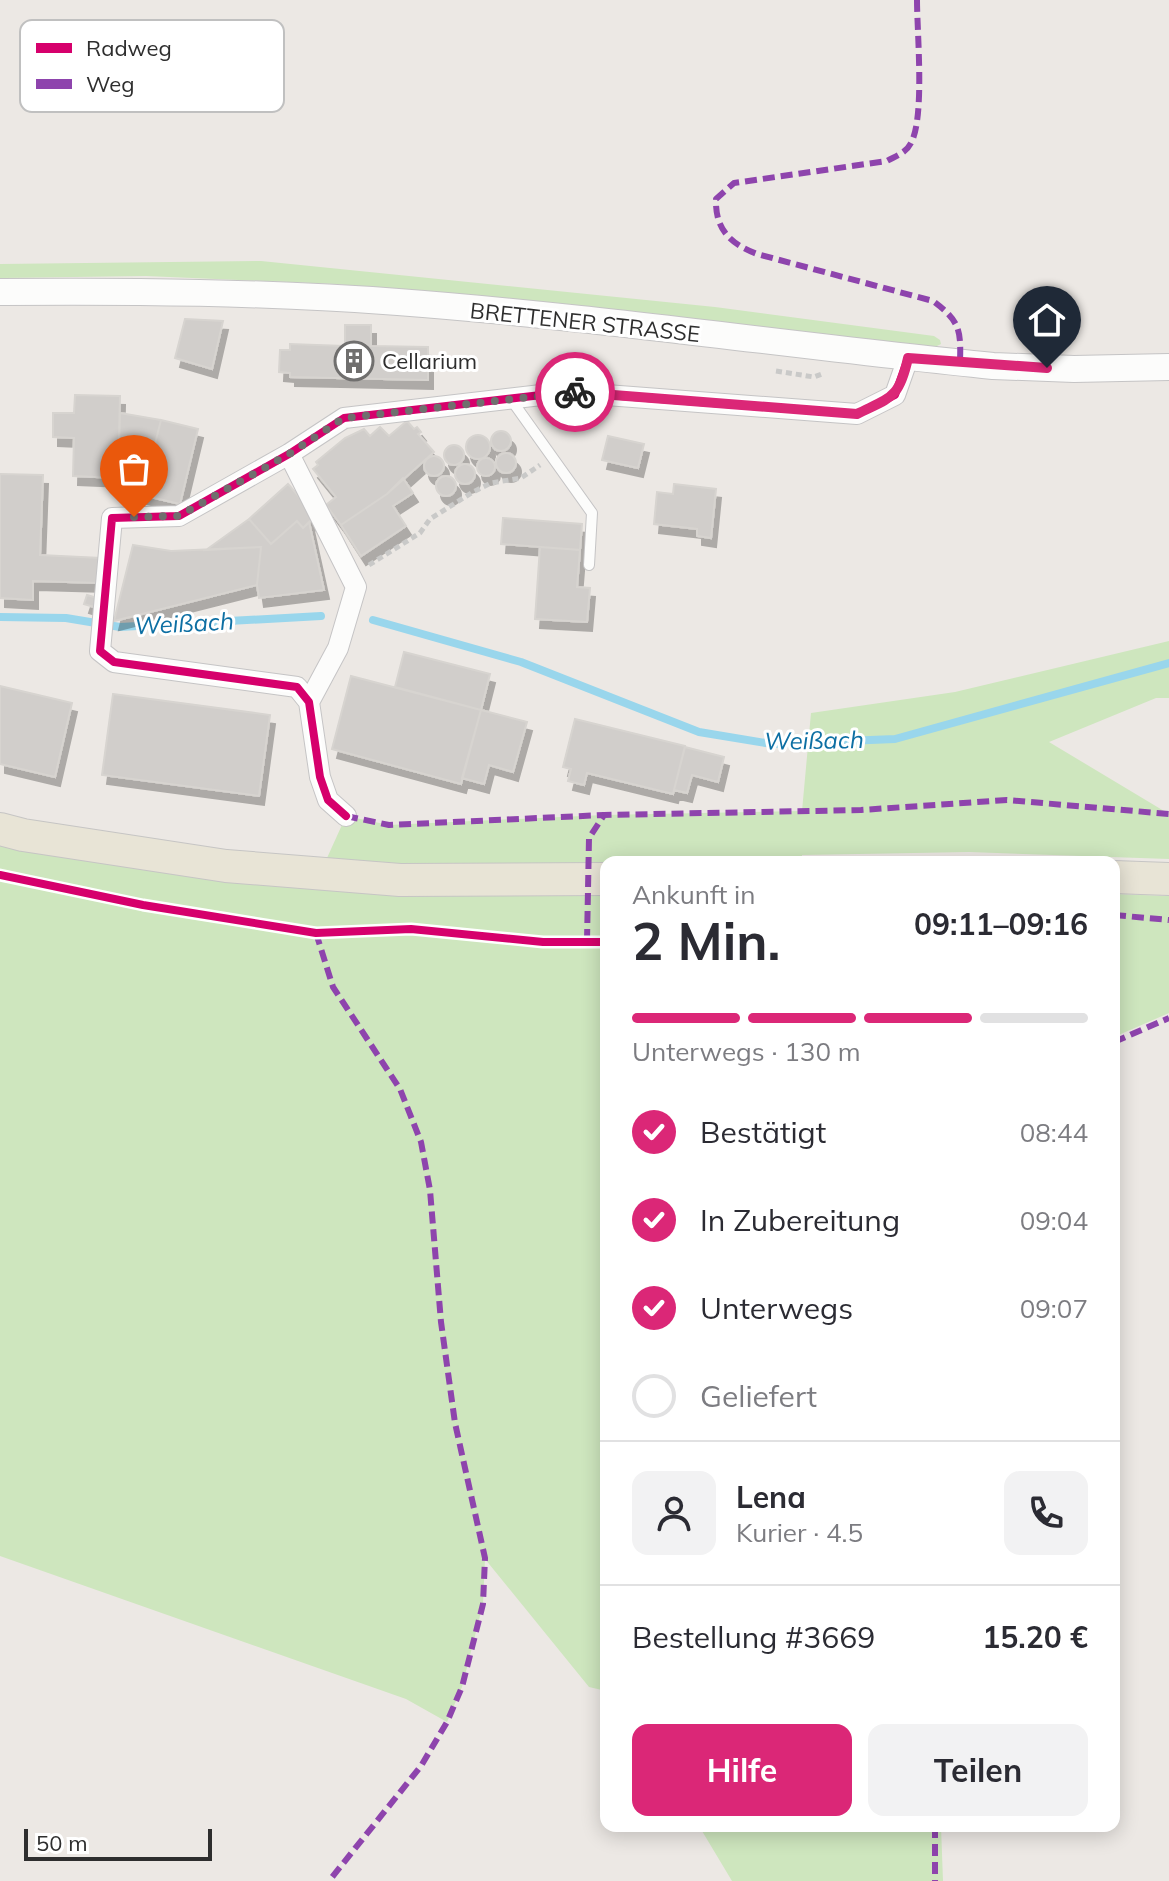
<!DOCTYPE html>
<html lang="de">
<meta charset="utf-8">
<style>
body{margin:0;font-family:Mulish,sans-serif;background:#f2f2f3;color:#2b2b33;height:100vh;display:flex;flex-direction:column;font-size:30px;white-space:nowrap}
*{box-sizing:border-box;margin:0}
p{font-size:26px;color:#7c7c81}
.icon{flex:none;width:44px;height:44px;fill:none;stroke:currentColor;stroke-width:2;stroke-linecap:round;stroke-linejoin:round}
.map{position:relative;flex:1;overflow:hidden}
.panel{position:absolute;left:600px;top:856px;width:520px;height:976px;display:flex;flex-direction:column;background:#fff;border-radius:16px;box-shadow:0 4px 20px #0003}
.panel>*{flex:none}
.scale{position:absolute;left:24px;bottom:20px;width:188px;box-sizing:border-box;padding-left:8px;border:4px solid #2e2e2e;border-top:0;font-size:22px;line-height:28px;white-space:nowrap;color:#2e2e2e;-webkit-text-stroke:6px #fff;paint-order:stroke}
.pin{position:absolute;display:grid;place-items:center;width:68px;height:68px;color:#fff;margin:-82px -34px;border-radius:50% 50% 50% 0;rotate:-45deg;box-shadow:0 0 8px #0007}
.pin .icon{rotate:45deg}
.courier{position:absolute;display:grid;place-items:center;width:80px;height:80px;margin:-40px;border:6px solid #db2777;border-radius:50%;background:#fff;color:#222;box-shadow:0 2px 10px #0007}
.summary em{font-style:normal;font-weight:700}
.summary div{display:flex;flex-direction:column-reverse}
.summary{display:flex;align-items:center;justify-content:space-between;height:136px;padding:0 32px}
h1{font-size:52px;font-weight:700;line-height:60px}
.bar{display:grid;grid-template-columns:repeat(4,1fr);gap:12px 8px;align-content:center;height:96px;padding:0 32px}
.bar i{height:10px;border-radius:6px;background:#e1e1e2}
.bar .selected{background:#db2777}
.bar p{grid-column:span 4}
.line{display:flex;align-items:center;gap:20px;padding:0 32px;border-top:2px solid #e1e1e2}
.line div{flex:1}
.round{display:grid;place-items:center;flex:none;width:84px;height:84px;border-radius:16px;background:#f2f2f3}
ol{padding:0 32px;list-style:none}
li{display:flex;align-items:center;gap:24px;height:88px}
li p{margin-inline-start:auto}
li .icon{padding:8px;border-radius:50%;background:#db2777;color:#fff;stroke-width:4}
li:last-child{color:#7c7c81}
li i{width:44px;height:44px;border:4px solid #e1e1e2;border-radius:50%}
.button{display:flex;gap:16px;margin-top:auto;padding:16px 32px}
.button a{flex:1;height:92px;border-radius:16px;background:#db2777;color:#fff;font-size:32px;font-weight:700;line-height:92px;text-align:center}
.button a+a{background:#f2f2f3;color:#2b2b33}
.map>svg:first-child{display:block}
.green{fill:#cee6be}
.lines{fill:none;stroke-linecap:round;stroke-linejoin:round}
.stream{stroke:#99d6ec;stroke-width:8}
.building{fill:#d1cecb;stroke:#d7d4d0;stroke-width:2;filter:url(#shadow)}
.service-casing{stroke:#c5c4c5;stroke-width:12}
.minor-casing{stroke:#c5c4c5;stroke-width:22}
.tertiary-casing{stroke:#c5c4c5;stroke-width:28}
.primary-casing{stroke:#c6c5c4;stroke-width:34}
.path{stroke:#c9c9c8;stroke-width:5;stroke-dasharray:6 4;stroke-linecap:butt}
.service{stroke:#fcfcfb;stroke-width:10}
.minor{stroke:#fcfcfb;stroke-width:20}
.tertiary{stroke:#fcfcfb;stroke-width:26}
.primary{stroke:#e8e4d6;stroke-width:32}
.quiet{stroke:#8e44ad;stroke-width:6;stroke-dasharray:12 6;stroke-linecap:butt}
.cycleway-casing{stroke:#fff;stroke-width:13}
.cycleway{stroke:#d6006c;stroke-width:8}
.done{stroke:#706f6e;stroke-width:8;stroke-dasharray:0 14.4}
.route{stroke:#db2777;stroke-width:10}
.labels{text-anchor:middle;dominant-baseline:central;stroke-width:6;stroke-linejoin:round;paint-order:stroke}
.street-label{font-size:22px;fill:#2e2e2e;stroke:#fff}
.poi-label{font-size:22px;fill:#2e2e2e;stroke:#fff;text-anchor:start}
.water-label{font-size:24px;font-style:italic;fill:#0d6fa3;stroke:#fff}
.key{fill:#fff;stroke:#c0c0c0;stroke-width:2}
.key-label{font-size:22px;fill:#2e2e2e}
</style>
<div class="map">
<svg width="1169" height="1881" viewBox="0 0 1169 1881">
<defs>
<filter id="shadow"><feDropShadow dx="5" dy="9" stdDeviation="0" flood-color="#0004"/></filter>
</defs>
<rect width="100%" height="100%" fill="#ece8e4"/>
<path class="green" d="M261 261 715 307 934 336 940 340 941 344 935 347 563 305 335 284 146 276 0 278V264Z
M1169 641V698H1156L1049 742 1169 814V859L969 852 802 855V862H606V1691L589 1687 485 1559 483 1604 462 1687 447 1722 406 1699 0 1556V829L23 835 327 858 346 816 389 825 604 815 802 811 811 713 955 692Z
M1114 894 1169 896V1013L1114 1037Z
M699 1826H941L943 1881H732Z"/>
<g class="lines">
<path class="stream" d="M0 617 66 618 120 627 321 616
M373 620 521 662 699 732 772 744 895 739 1169 663"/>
</g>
<path class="building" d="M185 319 223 321 212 369 175 358Z
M345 325H371V346L428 347V380L290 377V373L279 372 280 350H290V344L345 346Z
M75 395 120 396 118 478 73 476 74 438 53 437V413H74Z
M120 413 161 420 142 495 118 489Z
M161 420 198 429 180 504 142 495Z
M407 421 414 429 417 427 421 432 418 434 434 452 387 494 341 525 326 505 336 497 313 469 318 465 316 462 345 438 364 429 370 436 380 427 389 436Z
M491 441a10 10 0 1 1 20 0a10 10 0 1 1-20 0Z
M466 447a12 12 0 1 1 24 0a12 12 0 1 1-24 0Z
M608 436 644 444 638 468 602 460Z
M444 455a10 10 0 1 1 20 0a10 10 0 1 1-20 0Z
M496 463a10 10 0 1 1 20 0a10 10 0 1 1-20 0Z
M424 466a10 10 0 1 1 20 0a10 10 0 1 1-20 0Z
M477 467a9 9 0 1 1 18 0a9 9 0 1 1-18 0Z
M455 474a10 10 0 1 1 20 0a10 10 0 1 1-20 0Z
M0 474 43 475 40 555 101 558 100 583 33 581V600L0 598Z
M436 486a10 10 0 1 1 20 0a10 10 0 1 1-20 0Z
M403 478 413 493 393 506 406 526 361 556 341 525 387 494Z
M288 484 316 516 303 528 297 521 271 544 249 519Z
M674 484 716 489 711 538 697 536V529L654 524 657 492 673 494Z
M503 518 582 524 580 550 501 544Z
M249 519 271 544 297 521 303 528 309 522 324 590 259 598 257 585 261 547 206 550Z
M133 545 171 551 261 547 257 585 114 621Z
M540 547 580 550 577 587 590 588 587 622 535 619Z
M87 595 97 598 94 607 84 604Z
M404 652 490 674 481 710 395 687Z
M351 676 481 710 461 784 332 749Z
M0 686 72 703 55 777 0 764Z
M113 694 270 715 259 796 102 775Z
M481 710 527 722 513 772 489 765 484 784 462 778Z
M575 719 685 746 673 794 587 773 584 785 568 781 571 769 563 767Z
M685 747 724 757 718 782 692 775 687 793 674 790Z"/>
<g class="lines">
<defs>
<path id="service" d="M510 398 592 513 589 565"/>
<path id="minor" d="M289 454 356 587 338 648 309 702
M346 816 328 800 320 777 309 702 297 687 114 662 100 651 112 518 179 516 289 454 344 418 567 392 857 414 895 395 908 358"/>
<path id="tertiary" d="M0 292C133 291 266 292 398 302 597 317 795 346 993 366L1074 369 1169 367"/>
<path id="primary" d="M0 829 23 835 226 866 400 880 606 879
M1114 877 1169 879"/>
</defs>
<use href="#service" class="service-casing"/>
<use href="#minor" class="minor-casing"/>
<use href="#tertiary" class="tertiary-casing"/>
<use href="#primary" class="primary-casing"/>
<path class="path" d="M776 371 814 377 822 374
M369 565 420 533 430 519 473 492 491 483 521 478 540 465"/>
<use href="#service" class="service"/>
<use href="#minor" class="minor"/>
<use href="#tertiary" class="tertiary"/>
<use href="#primary" class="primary"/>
<path class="quiet" d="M917 0C917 33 925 117 911 143 906 153 896 156 887 161L734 183 716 199C715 230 731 244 757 254L933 301C960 321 961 330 960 362
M346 816 389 825 604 815
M1114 915 1169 920
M316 933 333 987 400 1089 421 1142 430 1190 441 1322 455 1423 485 1558 483 1604 462 1687 447 1722 421 1766 329 1881
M587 941 589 838 604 815 861 810 1007 800 1169 814
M1114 1042 1169 1018
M935 1826V1881"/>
<defs>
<path id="cycleway" d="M346 816 328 800 320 777 309 702 297 687 114 662 100 651 112 518 179 516 289 454 344 418 567 392 857 414 895 395 908 358
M0 875 143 905 316 933 411 929 543 942H606"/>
</defs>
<use href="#cycleway" class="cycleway-casing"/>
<use href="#cycleway" class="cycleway"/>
</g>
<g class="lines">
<path class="done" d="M134 517 179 516 289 454 344 418 575 392"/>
<path class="route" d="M575 392 857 414C891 397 899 399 908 358L1047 368"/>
</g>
<defs>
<symbol id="building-ring" viewBox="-11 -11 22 22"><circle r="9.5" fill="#fff" stroke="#706f6e" stroke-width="1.5"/><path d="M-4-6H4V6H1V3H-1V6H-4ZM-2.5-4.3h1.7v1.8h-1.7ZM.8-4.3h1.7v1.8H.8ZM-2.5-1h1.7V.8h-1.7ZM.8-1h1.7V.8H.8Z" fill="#706f6e"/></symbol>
</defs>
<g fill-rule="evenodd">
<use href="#building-ring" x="332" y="339" width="44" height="44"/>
</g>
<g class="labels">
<g class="street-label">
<text transform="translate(585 322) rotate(6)">BRETTENER STRASSE</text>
</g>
<g class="poi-label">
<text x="382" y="361">Cellarium</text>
</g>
<g class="water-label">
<text transform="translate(184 623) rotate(-3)">Weißach</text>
<text transform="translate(814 740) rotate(-1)">Weißach</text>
</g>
</g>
<rect x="20" y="20" width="264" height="92" rx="12" class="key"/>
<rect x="36" y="43" width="36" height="10" fill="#d6006c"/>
<rect x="36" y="79" width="36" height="10" fill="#8e44ad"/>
<g class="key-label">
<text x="86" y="56">Radweg</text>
<text x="86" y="92">Weg</text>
</g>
</svg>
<div class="scale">50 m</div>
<div class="pin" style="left:134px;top:517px;background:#ea580c"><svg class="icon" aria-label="bag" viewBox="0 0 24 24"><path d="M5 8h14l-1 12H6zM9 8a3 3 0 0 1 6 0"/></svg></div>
<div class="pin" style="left:1047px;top:368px;background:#1f2937"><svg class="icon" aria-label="home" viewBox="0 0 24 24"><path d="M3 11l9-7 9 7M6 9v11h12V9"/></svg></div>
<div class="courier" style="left:575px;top:392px"><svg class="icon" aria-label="bike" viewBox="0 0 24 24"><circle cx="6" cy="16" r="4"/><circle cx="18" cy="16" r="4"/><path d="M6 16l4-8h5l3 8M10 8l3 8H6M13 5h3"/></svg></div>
<section class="panel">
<div class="summary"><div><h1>2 Min.</h1><p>Ankunft in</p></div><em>09:11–09:16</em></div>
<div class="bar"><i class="selected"></i><i class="selected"></i><i class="selected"></i><i></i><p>Unterwegs · 130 m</p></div>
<ol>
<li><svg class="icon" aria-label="check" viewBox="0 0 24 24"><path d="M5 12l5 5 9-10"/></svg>Bestätigt<p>08:44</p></li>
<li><svg class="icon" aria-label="check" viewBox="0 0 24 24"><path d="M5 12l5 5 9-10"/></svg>In Zubereitung<p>09:04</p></li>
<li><svg class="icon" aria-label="check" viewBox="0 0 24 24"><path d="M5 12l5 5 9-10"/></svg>Unterwegs<p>09:07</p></li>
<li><i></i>Geliefert</li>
</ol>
<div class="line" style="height:144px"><a class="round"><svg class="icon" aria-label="person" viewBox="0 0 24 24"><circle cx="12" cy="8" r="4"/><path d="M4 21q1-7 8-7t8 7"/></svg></a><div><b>Lena</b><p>Kurier · 4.5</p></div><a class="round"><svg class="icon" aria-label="phone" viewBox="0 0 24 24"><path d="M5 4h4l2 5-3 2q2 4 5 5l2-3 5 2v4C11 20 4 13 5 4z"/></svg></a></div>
<div class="line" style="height:104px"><div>Bestellung #3669</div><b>15.20 €</b></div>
<div class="button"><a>Hilfe</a><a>Teilen</a></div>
</section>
</div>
